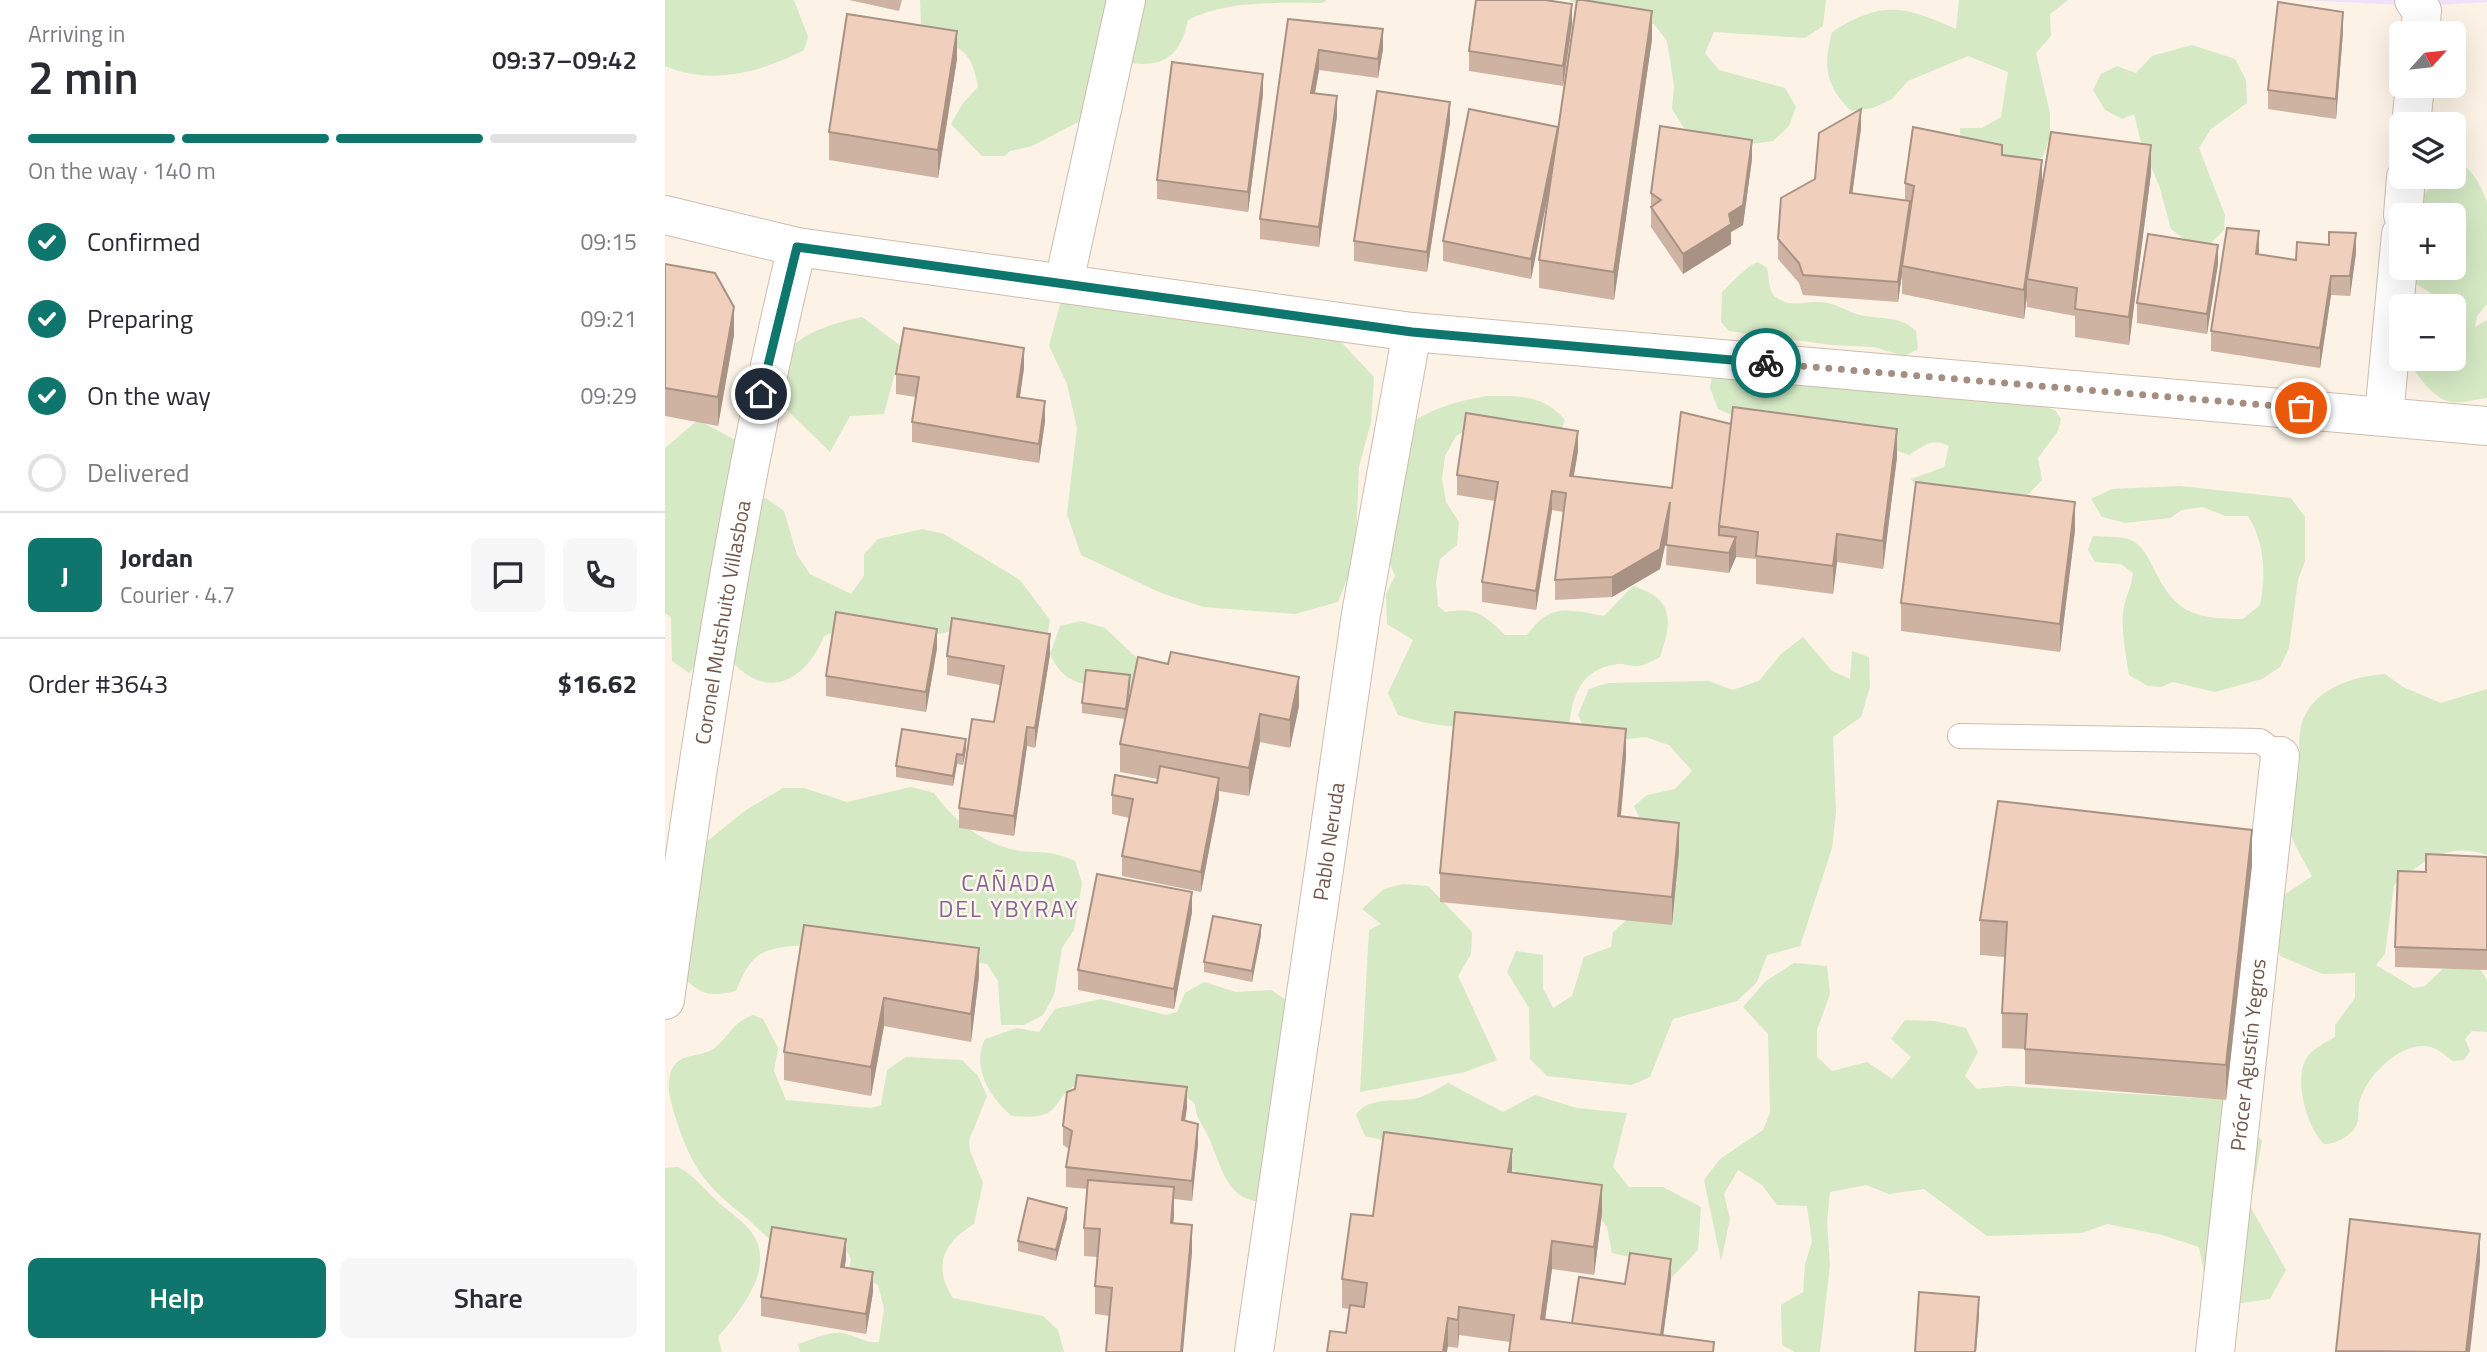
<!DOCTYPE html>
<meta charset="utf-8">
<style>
body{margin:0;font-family:"Titillium Web",sans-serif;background:#f7f7f7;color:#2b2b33;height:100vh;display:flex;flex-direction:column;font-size:26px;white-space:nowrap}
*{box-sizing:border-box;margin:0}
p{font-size:23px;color:#7c7c81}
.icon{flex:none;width:38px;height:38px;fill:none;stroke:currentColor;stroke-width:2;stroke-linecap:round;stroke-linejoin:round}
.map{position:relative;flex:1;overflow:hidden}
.panel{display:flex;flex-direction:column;background:#fff;width:665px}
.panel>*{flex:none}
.needle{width:46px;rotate:63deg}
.controls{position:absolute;left:1724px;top:21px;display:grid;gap:14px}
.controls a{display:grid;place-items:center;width:77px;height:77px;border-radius:10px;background:#fff;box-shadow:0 7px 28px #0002;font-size:35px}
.pin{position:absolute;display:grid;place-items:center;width:60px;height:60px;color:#fff;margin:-30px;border:4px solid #fff;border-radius:50%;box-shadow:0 2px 7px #0007}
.courier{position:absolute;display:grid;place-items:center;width:70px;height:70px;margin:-35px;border:5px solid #0f766e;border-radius:50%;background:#fff;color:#222;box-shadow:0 2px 9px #0007}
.head em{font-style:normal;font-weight:600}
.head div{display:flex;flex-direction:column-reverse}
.head{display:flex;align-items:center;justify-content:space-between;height:119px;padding:0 28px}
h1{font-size:46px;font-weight:600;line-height:52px}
.bar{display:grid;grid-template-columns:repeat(4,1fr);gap:10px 7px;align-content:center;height:84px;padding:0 28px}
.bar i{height:9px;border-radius:5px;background:#e1e1e2}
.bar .selected{background:#0f766e}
.bar p{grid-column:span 4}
.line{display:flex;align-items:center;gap:18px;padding:0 28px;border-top:2px solid #e1e1e2}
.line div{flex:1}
.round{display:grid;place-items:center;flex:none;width:74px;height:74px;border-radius:10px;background:#f7f7f7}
ol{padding:0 28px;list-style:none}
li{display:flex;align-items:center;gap:21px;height:77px}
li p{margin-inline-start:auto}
li .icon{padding:7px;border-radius:50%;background:#0f766e;color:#fff;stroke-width:4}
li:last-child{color:#7c7c81}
li i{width:38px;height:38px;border:4px solid #e1e1e2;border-radius:50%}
.cta{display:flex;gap:14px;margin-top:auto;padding:14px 28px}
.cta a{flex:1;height:80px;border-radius:10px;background:#0f766e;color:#fff;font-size:28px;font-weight:600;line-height:80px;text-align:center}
.cta a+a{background:#f7f7f7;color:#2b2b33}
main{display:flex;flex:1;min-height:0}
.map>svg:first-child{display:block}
.education{fill:#efe2f8}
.green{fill:#d4e9c4}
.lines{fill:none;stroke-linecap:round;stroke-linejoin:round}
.lane-casing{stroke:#cfbcaf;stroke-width:26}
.street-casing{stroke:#cfbcaf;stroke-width:40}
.lane{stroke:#fff;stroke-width:24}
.street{stroke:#fff;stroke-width:38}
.wall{fill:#ceb3a3}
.shaded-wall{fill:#a89284}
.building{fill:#f0d0bd;stroke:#a89284;stroke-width:2}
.done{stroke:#a48e81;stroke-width:7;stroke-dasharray:0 12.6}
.route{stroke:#0f766e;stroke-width:9}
.labels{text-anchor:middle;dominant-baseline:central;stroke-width:5;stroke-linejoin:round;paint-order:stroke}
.street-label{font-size:21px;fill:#74584b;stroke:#fff6eb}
.neighbourhood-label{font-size:23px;letter-spacing:2px;fill:#856697;stroke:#fff6eb}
</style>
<main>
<section class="panel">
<div class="head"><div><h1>2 min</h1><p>Arriving in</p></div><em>09:37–09:42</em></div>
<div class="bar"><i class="selected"></i><i class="selected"></i><i class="selected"></i><i></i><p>On the way · 140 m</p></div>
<ol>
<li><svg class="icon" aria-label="check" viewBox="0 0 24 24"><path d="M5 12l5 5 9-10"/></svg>Confirmed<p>09:15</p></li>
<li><svg class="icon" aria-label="check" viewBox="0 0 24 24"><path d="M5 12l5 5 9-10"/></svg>Preparing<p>09:21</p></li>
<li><svg class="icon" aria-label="check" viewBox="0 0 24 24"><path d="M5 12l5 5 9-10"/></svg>On the way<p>09:29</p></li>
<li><i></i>Delivered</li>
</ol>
<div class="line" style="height:126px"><b class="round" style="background:#0f766e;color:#fff">J</b><div><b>Jordan</b><p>Courier · 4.7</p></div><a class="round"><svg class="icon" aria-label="chat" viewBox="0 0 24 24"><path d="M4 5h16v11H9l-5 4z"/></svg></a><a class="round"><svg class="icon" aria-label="phone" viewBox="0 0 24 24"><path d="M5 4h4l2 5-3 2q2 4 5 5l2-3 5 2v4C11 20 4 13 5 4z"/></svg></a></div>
<div class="line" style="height:91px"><div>Order #3643</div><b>$16.62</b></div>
<div class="cta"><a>Help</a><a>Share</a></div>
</section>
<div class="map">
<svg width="1822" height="1352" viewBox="0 0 1822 1352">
<rect width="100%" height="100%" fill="#fcf2e5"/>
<path class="education" d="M1636 0H1822V2L1756 6Z"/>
<path class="green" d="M0 0H129L143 37 139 50C97 72 45 86 0 66Z
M255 0H662L657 3C613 3 563 0 523 20 515 58 497 69 459 62L425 116 367 146 345 151 339 156H317L286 124 298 103 313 87C306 40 288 52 256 26Z
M904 0H1161L1158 26 1140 38 1049 32 1040 53 1054 70 1120 88 1131 107 1124 126 1108 141 1084 144 1041 136 1019 128 1007 109 1009 86 1002 41 989 24 944 21Z
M1294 0H1403L1385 14 1386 36 1371 53 1385 113V136L1378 157 1358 167 1296 149 1295 128H1317L1336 117 1343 72 1303 56 1243 81 1227 99 1208 108 1186 111C1160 85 1158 67 1167 32 1217 0 1240 6 1291 29Z
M1527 45 1570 59 1581 80 1582 103 1546 129 1534 148 1560 215 1559 230 1546 243H1524L1506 229 1494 185 1477 146 1469 114 1457 119 1440 110 1428 90 1436 74 1452 66 1471 73 1487 56Z
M1789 163C1805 163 1818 188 1822 203 1822 224 1822 279 1822 304L1812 316 1810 327 1822 320V398C1810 399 1793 405 1782 401 1768 397 1748 371 1743 359H1788V306H1775L1769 295 1751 284 1747 268H1788V215H1753L1752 205 1772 177H1788Z
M1093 262 1102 268C1105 279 1102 291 1112 298 1126 308 1140 301 1154 302 1173 303 1181 312 1195 315 1217 320 1234 315 1251 331L1253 349 1239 356 1209 347 1167 345 1064 331 1056 322 1057 292C1067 283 1081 266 1093 262Z
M437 293 478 316H593L638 323 677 343 709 377 706 422 694 467 690 558 673 602 630 614 539 607 496 593 416 555 402 514 412 428 402 384 384 346 395 304Z
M197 317 237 347 219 414 185 416 165 452 118 406C118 394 114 378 116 367 123 334 170 323 197 317Z
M1047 377 1369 403 1390 410 1396 419 1393 431 1373 458 1377 480 1354 504 1253 488 1246 479 1279 467 1284 446C1267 437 1259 446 1244 455L1224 448 1096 429 1053 409 1045 388Z
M822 396C853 396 878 394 900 420L893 438 805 428 791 436 780 456 777 479 781 502 794 522 792 545 775 559 771 582 773 606 780 612C810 607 819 614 840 635H862C887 602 902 610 939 616L968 586C1010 599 1007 621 995 657 989 660 981 665 974 666 967 667 959 663 952 664 916 669 907 695 904 728 847 727 787 734 733 715L723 693 748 640 722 624 721 594 730 576 716 542 746 423C770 407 793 401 822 396Z
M33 420 87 449 81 508 101 498 119 511 132 555 145 574 186 594 199 576V554L213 539 257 529 279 534 355 580 385 620 381 643 297 628 275 634 171 631 159 636C139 685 97 702 62 655L38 656 24 673 7 661 6 617 0 613V448Z
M1515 486 1626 498 1640 517V561L1633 580 1624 648 1615 667 1597 679 1550 692 1508 682 1496 687 1483 686 1464 675C1461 654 1455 627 1459 606 1462 594 1467 585 1468 573L1456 564 1430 562 1423 550 1428 536C1439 537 1457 536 1466 540 1477 545 1482 556 1487 565 1509 612 1527 619 1578 619L1595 605C1601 574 1600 543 1583 516H1560L1538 507 1517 510 1505 518 1460 523 1437 517 1426 499 1447 489Z
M416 621 440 628 473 659 474 686 454 695C422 680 401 690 385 654L395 626Z
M1138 637 1167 671 1185 679 1187 651 1204 657 1205 687 1196 717 1168 737 1171 812 1167 848 1135 946 1102 955 1092 982 1072 1001 1008 1019 985 1077 966 1085 882 1076 865 1059 864 1008 842 972 851 951 878 955V988L888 1008 907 996 919 957 946 947 948 932 974 909 981 832 969 806 982 795 1010 789 1027 771 1004 745 980 737 948 741 921 731 913 715 924 689 943 683 1044 681 1067 690 1094 681 1116 654Z
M1720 674 1738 687 1776 703 1822 689V855C1783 841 1757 862 1729 885L1720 954 1711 965 1749 988 1760 986 1784 963 1815 969 1822 980V1032L1807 1031 1800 1039 1805 1051 1799 1060 1788 1061C1779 1055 1771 1046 1759 1046 1733 1045 1702 1076 1695 1100 1692 1108 1695 1119 1691 1126 1684 1137 1671 1144 1659 1144 1642 1128 1627 1077 1643 1056 1649 1048 1661 1042 1670 1037V1025L1690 998V973L1658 974 1615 956 1609 922 1612 900 1647 876C1638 858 1619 832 1623 811 1626 798 1633 784 1634 770 1636 758 1633 745 1635 732 1641 691 1684 677 1720 674Z
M246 787 269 793C285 816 313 840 342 848 368 856 380 847 410 861L417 883 409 930 397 948 389 995 378 1015 359 1025H336L333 981 322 964C276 957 130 931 94 955 82 964 76 978 71 991 41 998 34 993 13 972L26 957 17 914 30 851 81 810 118 788H139L182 802Z
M738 884 763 886 807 932 806 954 793 976 832 1060 800 1072 695 1092 704 930 716 924 697 909 719 889Z
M1129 963 1162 966 1165 994 1152 1030V1057L1167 1071 1202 1062 1227 1079 1246 1057 1226 1039 1240 1020 1270 1021 1301 1028 1313 1052 1300 1076 1312 1089 1342 1086 1561 1100 1597 1141 1585 1206 1621 1270 1605 1299 1577 1303 1545 1301 1534 1247 1497 1235 1442 1224 1417 1233 1322 1236 1259 1189 1224 1194 1201 1185 1165 1192 1162 1222 1165 1265 1155 1352H1130L1117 1345 1116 1305 1138 1292 1140 1264 1147 1242 1142 1206 1112 1205 1097 1185 1073 1170 1059 1194 1065 1219 1056 1261 1039 1180 1055 1159 1098 1130 1105 1113 1103 1034 1078 1007 1101 981Z
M539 982 571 992 606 990 630 1006 602 1202C559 1203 557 1163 542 1134 536 1122 531 1118 530 1104 513 1085 440 1070 416 1082 382 1099 403 1121 347 1116 325 1098 306 1067 320 1039L352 1028 374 1032 390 1009 436 999 501 1015 512 1012 520 993Z
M88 1015 98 1019 113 1048 109 1071 121 1100 206 1108 216 1105 222 1070 241 1057 297 1060 313 1076 322 1096 304 1140 305 1151 318 1183 309 1224C279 1242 267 1266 288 1298L378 1316 393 1330 399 1352H135L133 1344C146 1340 164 1331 177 1333 192 1335 199 1344 214 1342L219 1308 213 1285 184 1270 186 1259 180 1249C163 1248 124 1250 111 1243 97 1235 90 1224 78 1215 38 1184 26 1165 10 1116 6 1101 0 1085 7 1069 16 1051 38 1059 52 1046 65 1034 70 1021 88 1015Z
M783 1083 838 1112 870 1095 912 1108 962 1113 948 1167 964 1187H998L1036 1207 1033 1250 1006 1278 978 1260 947 1253 942 1227 912 1191 861 1187 849 1170 700 1136 691 1115C704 1095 733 1103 753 1098 763 1095 774 1088 783 1083Z
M13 1167C29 1175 37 1187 50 1199 62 1211 80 1221 89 1236 110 1271 73 1313 53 1337L57 1352H0V1168Z"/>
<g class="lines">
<defs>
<path id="lane" d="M1295 736 1595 741 1615 756"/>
<g id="street">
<path d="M1749 0 1757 11 1755 33"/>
<path d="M1746 124 1750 86"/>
<path d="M0 215 132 247 747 332 1822 426"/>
<path d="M1738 215 1741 177"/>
<path d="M399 282 461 0"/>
<path d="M1719 416 1736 234"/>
<path id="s1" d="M0 1000C34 748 72 495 132 247"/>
<path id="s2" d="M589 1352 696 614 747 332"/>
<path id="s3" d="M1550 1352 1615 756"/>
</g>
</defs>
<use href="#lane" class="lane-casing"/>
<use href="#street" class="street-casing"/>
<use href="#lane" class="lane"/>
<use href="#street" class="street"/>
</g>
<path class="wall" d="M184 0H237L234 11Z
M623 19 718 49 713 78 654 70 650 94 672 116 654 247 595 239V219Z
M907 24 898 86 804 71V51Z
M1678 32 1671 119 1603 109V90Z
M987 39 949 300 874 288V260L884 189 866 279 778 261V241L893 127Z
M292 59 273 178 164 160V132Z
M598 94 583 212 492 199V180Z
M785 122 762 272 689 261V241Z
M1196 128 1187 193 1240 200V183L1337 155 1377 188 1486 173 1464 345 1410 337V316L1362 307V296L1359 319 1237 294V274L1233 302 1138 295 1134 283 1113 259V239L1150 179Z
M1087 159 1078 225 1066 232V244L1018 274 986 227V193Z
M1594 251V255L1631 260 1691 253 1685 296 1666 295 1655 368 1546 351V331Z
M0 264 69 335 53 426 0 416Z
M1553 264 1542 334 1472 323V303Z
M359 368 355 397 380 421 374 463 247 442V422L251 397 231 394V374Z
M1066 424 1232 457 1218 569 1172 562 1168 594 1091 584V559L1071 557 1064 573 1001 565 1002 537 995 569 947 597 890 600V580L898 512 887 510 871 610 817 602V582L830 501 792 495V475L913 451 909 476 1007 488Z
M1410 530 1395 652 1236 631V603Z
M272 648 261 712 161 696V676Z
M385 654 370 748 362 746 349 836 294 828V808L329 722 335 685 282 675V656Z
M465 685 462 711 634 706 625 748 595 742 584 796 554 791V798L536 892 457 876V856L464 818 447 814V795L492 783 493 779 455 772V744L460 719 417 713V703Z
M301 749 298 765 292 764 288 786 231 777V766Z
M961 757 956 817 1014 851 1007 925 775 902V873Z
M1822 857V970L1730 967V947L1761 872Z
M1587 865 1561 1100 1360 1084V1049L1337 1048V1013L1340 957 1315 955V920Z
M527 912 509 1009 413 990V970Z
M139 925 314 976 306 1042 219 1026 206 1096 119 1080V1052Z
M596 935 587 982 539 972V962Z
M522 1107 520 1121 533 1144 527 1201 509 1199 508 1223 527 1253 445 1316 430 1314V1286L432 1257 419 1256V1228L422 1189 401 1187V1167L404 1149 398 1145V1126Z
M847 1172 937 1213 929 1275 887 1269 880 1320 907 1323 960 1284 1006 1278 998 1335 1049 1352 845 1342 794 1335 793 1348 681 1333 684 1309 677 1308V1279L708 1216Z
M402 1218 391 1261 353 1251V1241Z
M181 1259 180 1267 208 1292 201 1334 96 1316V1297Z"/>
<path class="shaded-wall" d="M907 4V24L898 86V66Z
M987 11V39L949 300V272Z
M1678 12V32L1671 119V99Z
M718 29V49L713 78V59Z
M292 31V59L273 178V150Z
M654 50V70L646 113V93Z
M598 74V94L583 212V192Z
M672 96V116L654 247V227Z
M785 102V122L762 272V252Z
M1196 109V128L1185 212V193Z
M893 127V146L866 279V259Z
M1087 140V159L1078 225 1066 232V244L1018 274V254L1064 214Z
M1486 145V173L1464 345V317Z
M1377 160V188L1362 279V296L1359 319V290Z
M1245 201V221L1237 266V274L1233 302V282Z
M1594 231V251L1591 274V254Z
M1691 233V253L1685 296V276Z
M1553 245V264L1542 334V314Z
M1666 276V295L1655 368V348Z
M69 307V335L53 426V397Z
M359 348V368L352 416V397Z
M380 401V421L374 463V444Z
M1232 429V457L1218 569V541Z
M913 431V451L905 496V476Z
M887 491V510L871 610V591Z
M1005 502V521L995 569 947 597V577Z
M1410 502V530L1395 652V624Z
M1172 534V562L1168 594V566Z
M1071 537V557L1064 573V553Z
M272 629V648L261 712V692Z
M385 634V654L370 748V728Z
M465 675V685L461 719V709Z
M634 677V706L625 748V720Z
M595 714V742L584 796V768Z
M362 727V746L349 836V816Z
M961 729V757L953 844V816Z
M301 739V749L298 765V755Z
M292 754V764L288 786V776Z
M554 778V798L536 892V872Z
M1014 823V851L1007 925V897Z
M1587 830V865L1561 1100V1065Z
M527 892V912L509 1009V989Z
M596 925V935L587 982V971Z
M314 948V976L306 1042V1014Z
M219 998V1026L206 1096V1067Z
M522 1087V1107L517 1140V1120Z
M533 1124V1144L527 1201V1181Z
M847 1149V1177L843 1172Z
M937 1185V1213L929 1275V1247Z
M509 1187V1216L506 1251V1223Z
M402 1208V1218L391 1261V1250Z
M527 1225V1253L518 1352H516Z
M1815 1234V1262L1805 1352H1801Z
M181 1239V1259L176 1287V1267Z
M887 1241V1269L876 1347V1319Z
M1006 1259V1278L996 1352 995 1344Z
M208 1272V1292L201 1334V1314Z
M1314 1297V1317L1311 1352H1310Z
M794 1307V1335L793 1348V1320Z
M783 1318V1346L782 1352H778Z"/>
<path class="building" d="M811 0H880L907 4 898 66 804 51Z
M912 0H918L987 11 949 272 874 260Z
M1613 2 1678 12 1671 99 1603 90Z
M182 14 292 31 273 150 164 132Z
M623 19 718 29 713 59 654 50 646 93 672 96 654 227 595 219Z
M507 62 598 74 583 192 492 180Z
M712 91 785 102 762 252 689 241Z
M804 109 893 127 866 259 778 241Z
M1196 109 1185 193 1245 201 1233 282 1138 275 1134 263 1113 239 1116 198 1150 179 1154 133Z
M995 126 1087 140 1078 205 1064 214 1066 224 1018 254 986 207 996 200 986 193Z
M1248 127 1337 145V155L1377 160 1359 290 1237 266 1249 186 1240 183Z
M1386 132 1486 145 1464 317 1410 309 1412 288 1362 279Z
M1562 228 1594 231 1591 254 1631 260 1632 242 1664 245V232L1691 233 1685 276H1666L1655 348 1546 331Z
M1483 234 1553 245 1542 314 1472 303Z
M0 264 50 273 69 307 53 397 0 388Z
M239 328 359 348 352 397 380 401 374 444 247 422 254 377 231 374Z
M1068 407 1232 429 1218 541 1172 534 1168 566 1091 556 1093 532 1054 526Z
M1016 412 1066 424 1054 526V535L1071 537 1064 553 1001 545 1005 502 995 549 947 577 890 580 901 493 887 491 871 591 817 582 833 482 792 475 801 413 913 431 905 476 1007 488Z
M1251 482 1410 502 1395 624 1236 603Z
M171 612 272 629 261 692 161 676Z
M287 618 385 634 370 728 362 727 349 816 294 808 307 719 329 722 339 666 282 656Z
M506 652 634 677 625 720 595 714 584 768 455 744 473 657 503 664Z
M421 670 465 675 461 709 417 703Z
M790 712 961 729 953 816 1014 823 1007 897 775 873Z
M237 729 301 739 298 755 292 754 288 776 231 766Z
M495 766 554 778 536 872 457 856 468 799 447 795 450 775 492 783Z
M1333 801 1587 830 1561 1065 1360 1049 1362 1014 1337 1013 1342 922 1315 920Z
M1761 854 1822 857V950L1730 947 1733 871 1761 872Z
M432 874 527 892 509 989 413 970Z
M548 916 596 925 587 971 539 962Z
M139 925 314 948 306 1014 219 998 206 1067 119 1052Z
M412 1075 522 1087 517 1120 533 1124 527 1181 401 1167 407 1131 398 1126 402 1092 410 1089Z
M719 1132 847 1149 843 1172 937 1185 929 1247 887 1241 876 1319 1049 1342 1048 1352H844L849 1315 794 1307 793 1320 783 1318 778 1352H662L665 1331 681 1333 685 1305 699 1307 702 1283 677 1279 686 1214 708 1216Z
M423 1180 509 1187 506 1223 527 1225 516 1352H441L447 1288 430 1286 435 1229 419 1228Z
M363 1198 402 1208 391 1250 353 1241Z
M1685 1219 1815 1234 1801 1352 1671 1351Z
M107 1227 181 1239 176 1267 208 1272 201 1314 96 1297Z
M965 1253 1006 1259 996 1335 907 1323 914 1277 960 1284Z
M1254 1292 1314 1297 1310 1352H1250Z"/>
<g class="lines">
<path class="done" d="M1101 363 1636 408"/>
<path class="route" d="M96 394 132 247 747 332 1101 363"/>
</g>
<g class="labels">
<g class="street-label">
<text stroke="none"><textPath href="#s1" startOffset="382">Coronel Mutshuito Villasboa</textPath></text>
<text stroke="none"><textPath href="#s2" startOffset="516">Pablo Neruda</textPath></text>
<text stroke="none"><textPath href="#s3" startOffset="299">Prócer Agustín Yegros</textPath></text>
</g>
<g class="neighbourhood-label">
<text x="344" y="882">CAÑADA<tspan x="344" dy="26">DEL YBYRAY</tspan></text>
</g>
</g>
</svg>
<div class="controls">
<a><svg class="needle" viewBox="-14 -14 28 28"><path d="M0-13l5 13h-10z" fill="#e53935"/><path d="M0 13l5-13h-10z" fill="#7c7c81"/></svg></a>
<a><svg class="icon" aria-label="layers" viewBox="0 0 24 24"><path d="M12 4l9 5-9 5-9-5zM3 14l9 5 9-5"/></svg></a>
<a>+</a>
<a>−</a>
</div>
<div class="pin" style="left:1636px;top:408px;background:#ea580c"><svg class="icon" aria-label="bag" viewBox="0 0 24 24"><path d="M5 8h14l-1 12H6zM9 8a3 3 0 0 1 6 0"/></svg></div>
<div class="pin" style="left:96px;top:394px;background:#1f2937"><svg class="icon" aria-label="home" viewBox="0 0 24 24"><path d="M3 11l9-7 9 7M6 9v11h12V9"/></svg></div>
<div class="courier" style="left:1101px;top:363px"><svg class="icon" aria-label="bike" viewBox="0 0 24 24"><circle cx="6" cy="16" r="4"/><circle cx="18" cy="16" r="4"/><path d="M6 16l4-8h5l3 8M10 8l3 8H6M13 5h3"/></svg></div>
</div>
</main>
